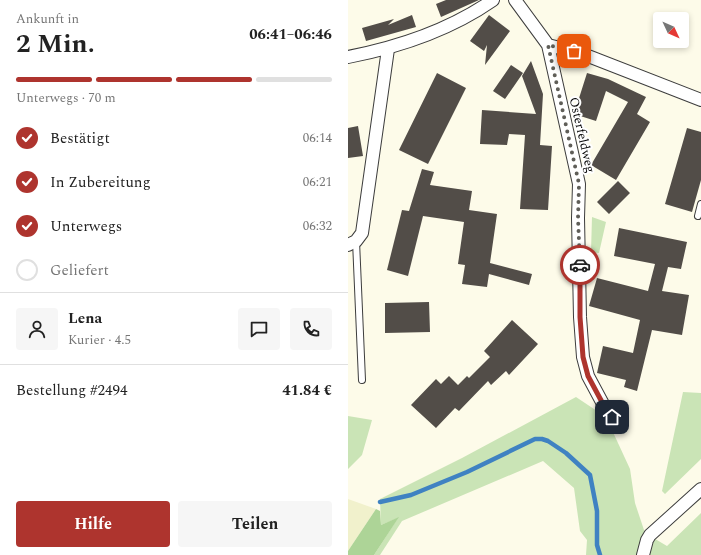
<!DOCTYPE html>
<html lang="de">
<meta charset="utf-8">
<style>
body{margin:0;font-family:Spectral,serif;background:#f6f6f6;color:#222;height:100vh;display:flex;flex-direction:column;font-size:15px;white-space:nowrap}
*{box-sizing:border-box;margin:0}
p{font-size:13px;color:#767676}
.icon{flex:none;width:22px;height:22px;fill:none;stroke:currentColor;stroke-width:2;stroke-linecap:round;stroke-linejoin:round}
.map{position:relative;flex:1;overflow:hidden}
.side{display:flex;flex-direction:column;background:#fff;width:348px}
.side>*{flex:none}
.needle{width:26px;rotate:134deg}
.fabs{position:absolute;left:305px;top:12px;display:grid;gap:8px}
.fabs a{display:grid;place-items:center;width:36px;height:36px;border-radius:4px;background:#fff;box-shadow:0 2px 6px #0003;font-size:20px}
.pin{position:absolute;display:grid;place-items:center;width:34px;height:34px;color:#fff;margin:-17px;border-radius:8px;box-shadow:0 2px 6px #0006}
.courier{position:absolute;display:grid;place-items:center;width:40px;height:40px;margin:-20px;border:3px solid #ae342e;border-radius:50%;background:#fff;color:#222;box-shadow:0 1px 5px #0007}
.headline em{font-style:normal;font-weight:700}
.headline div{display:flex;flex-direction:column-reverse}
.headline{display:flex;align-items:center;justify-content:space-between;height:68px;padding:0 16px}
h1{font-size:26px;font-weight:700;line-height:30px}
.bar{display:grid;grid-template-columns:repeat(4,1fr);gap:6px 4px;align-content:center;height:48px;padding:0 16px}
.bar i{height:5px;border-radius:3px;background:#e0e0e0}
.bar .selected{background:#ae342e}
.bar p{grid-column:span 4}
.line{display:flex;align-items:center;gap:10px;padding:0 16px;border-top:1px solid #e0e0e0}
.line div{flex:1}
.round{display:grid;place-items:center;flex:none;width:42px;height:42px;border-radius:4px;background:#f6f6f6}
ol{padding:0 16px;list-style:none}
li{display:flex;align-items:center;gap:12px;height:44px}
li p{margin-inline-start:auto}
li .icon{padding:4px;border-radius:50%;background:#ae342e;color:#fff;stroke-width:4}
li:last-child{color:#767676}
li i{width:22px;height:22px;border:2px solid #e0e0e0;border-radius:50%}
.action{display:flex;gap:8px;margin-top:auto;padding:8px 16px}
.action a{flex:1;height:46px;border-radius:4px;background:#ae342e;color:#fff;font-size:16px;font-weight:700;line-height:46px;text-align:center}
.action a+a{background:#f6f6f6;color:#222}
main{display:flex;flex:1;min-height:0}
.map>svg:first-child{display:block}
.farmland{fill:#f1f1cc}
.green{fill:#cae4b6}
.forest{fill:#add497}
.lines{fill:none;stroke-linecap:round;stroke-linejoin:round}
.stream{stroke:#3f82c2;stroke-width:4.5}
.building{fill:#524d48}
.service-casing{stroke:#3d3d3d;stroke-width:8}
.minor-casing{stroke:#3d3d3d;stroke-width:14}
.service{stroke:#fff;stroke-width:6}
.minor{stroke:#fff;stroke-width:12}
.done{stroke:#5f5e58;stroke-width:4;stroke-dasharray:0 7.2}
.route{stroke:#ae342e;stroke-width:5}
.labels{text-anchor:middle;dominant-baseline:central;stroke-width:4;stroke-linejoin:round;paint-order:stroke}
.street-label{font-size:13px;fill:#0a0a0a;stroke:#fff}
</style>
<main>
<section class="side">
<div class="headline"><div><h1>2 Min.</h1><p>Ankunft in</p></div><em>06:41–06:46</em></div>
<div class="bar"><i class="selected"></i><i class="selected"></i><i class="selected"></i><i></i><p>Unterwegs · 70 m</p></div>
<ol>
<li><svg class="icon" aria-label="check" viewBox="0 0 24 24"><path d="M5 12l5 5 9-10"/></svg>Bestätigt<p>06:14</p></li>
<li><svg class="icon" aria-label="check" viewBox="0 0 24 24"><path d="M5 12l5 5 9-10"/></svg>In Zubereitung<p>06:21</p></li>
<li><svg class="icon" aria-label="check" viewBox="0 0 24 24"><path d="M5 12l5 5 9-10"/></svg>Unterwegs<p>06:32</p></li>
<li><i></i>Geliefert</li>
</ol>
<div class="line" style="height:72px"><a class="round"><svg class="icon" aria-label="person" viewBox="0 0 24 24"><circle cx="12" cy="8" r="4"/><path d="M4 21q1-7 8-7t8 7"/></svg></a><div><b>Lena</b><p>Kurier · 4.5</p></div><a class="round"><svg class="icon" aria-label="chat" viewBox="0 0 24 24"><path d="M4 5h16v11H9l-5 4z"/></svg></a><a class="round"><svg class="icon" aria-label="phone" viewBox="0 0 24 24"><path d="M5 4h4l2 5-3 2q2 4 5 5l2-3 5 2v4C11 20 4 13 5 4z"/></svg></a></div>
<div class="line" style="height:52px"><div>Bestellung #2494</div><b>41.84 €</b></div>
<div class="action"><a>Hilfe</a><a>Teilen</a></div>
</section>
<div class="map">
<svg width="353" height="555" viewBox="0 0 353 555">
<rect width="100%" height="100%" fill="#fdfbe9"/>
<path class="farmland" d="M0 499 28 509 0 551Z"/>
<path class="green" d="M244 217 258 222 251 253 243 252Z
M335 392 353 393V459L317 494 314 491Z
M228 397 249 411 264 430 282 469 287 503 297 533 319 546 353 513V555H238L239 540 232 531 226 488 195 461 54 521 32 555H26L50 518 33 525 32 499 114 458Z
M0 416 24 420 14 455 0 469Z"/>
<path class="forest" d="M28 509 32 511 33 525 51 517 26 555H0V551Z"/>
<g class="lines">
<path class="stream" d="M32 502 63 495 119 472 187 439H194L200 441 218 453 242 475 249 511V545L252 555"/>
</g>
<path class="building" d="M98 0H131L93 17 88 4Z
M64 15 68 27 18 41 14 28 46 19 40 25Z
M141 15 162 31 137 65 139 45 136 51 122 41Z
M183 61 195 94 192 145 204 146 200 210 172 209 177 135 161 134 159 145 132 144 134 110 188 114 174 76Z
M163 65 175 73 157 99 145 91Z
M89 73 118 88 80 164 51 150Z
M239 73 260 79 298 97 289 114 302 122 268 180 243 165 280 102 258 91 248 121 226 114Z
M10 126 15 156 0 158V128Z
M339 128 353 132V180L344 212 317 204Z
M74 169 86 172 82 185 124 191 121 210 149 214 142 263 184 274 181 285 141 274 139 287 114 284 117 265 110 264 116 222 75 216 60 276 39 270 54 210 61 211Z
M270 181 282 193 261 214 249 202Z
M271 228 339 242 333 269 320 267 314 291 341 295 334 335 304 330 289 391 276 387 278 380 249 373 255 346 285 353 292 320 241 306 249 278 300 291 307 264 266 256Z
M81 302 82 332 37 333V303Z
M164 320 190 344 161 375 158 371 143 385 140 381 111 411 107 408 88 428 63 405 88 379 93 384 101 376 110 385 119 376 121 378 142 357 136 351Z"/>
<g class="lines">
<defs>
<path id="service" d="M350 216 353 204
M8 241 14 380"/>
<path id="minor" d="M167 0 200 45 235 54 353 100
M200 45 231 184 230 218 232 317 235 357 240 376 255 404 265 417
M0 57C51 47 102 30 145 0
M0 245 8 241 14 233 40 49
M295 555 299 540 302 535 353 489"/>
</defs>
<use href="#service" class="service-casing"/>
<use href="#minor" class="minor-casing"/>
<use href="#service" class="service"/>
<use href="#minor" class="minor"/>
</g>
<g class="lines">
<path class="done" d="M226 51 200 45 231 184 230 218 232 265"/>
<path class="route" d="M232 265V317L235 357 240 376 255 404 264 417"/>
</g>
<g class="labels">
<g class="street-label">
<text transform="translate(234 135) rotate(77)">Osterfeldweg</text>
</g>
</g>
</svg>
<div class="fabs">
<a><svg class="needle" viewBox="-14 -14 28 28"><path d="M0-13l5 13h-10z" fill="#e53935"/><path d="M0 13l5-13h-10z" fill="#767676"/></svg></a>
</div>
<div class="pin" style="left:226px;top:51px;background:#ea580c"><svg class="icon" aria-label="bag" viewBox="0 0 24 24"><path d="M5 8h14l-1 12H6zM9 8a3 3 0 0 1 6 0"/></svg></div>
<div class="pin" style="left:264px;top:417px;background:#1f2937"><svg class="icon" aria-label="home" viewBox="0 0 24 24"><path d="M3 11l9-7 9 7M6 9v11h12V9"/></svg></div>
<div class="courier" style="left:232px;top:265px"><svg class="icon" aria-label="car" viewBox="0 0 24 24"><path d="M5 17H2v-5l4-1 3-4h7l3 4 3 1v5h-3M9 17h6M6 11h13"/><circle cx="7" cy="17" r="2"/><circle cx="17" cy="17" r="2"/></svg></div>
</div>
</main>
